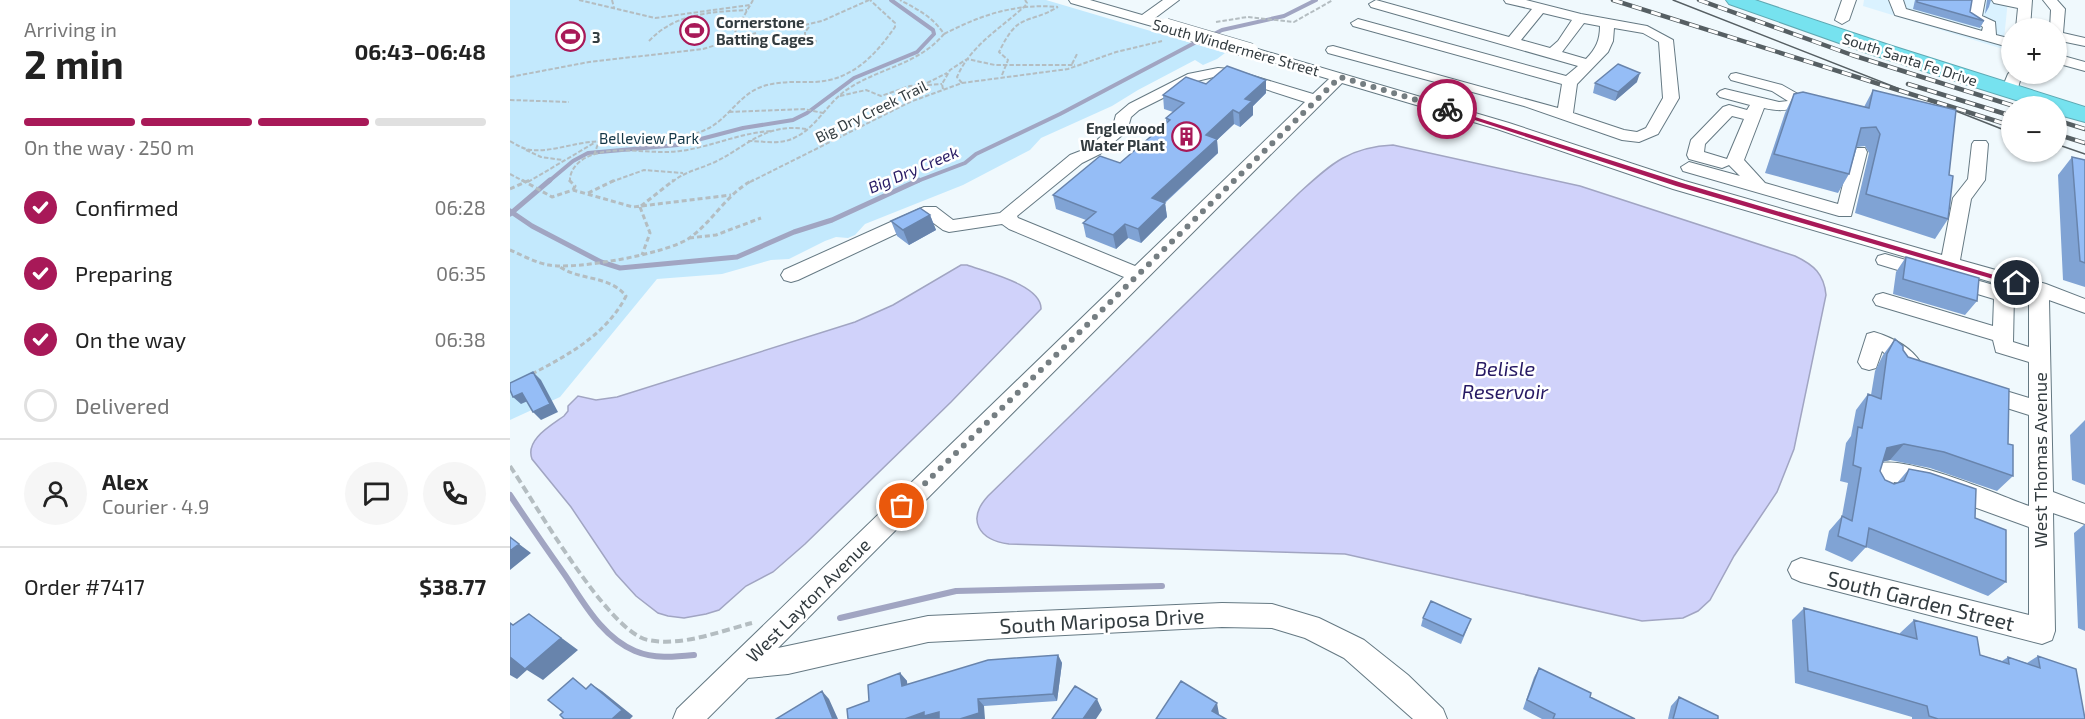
<!DOCTYPE html>
<meta charset="utf-8">
<style>
body{margin:0;font-family:"Exo 2",sans-serif;background:#f6f6f6;color:#222;height:100vh;display:flex;flex-direction:column;font-size:22px;white-space:nowrap}
*{box-sizing:border-box;margin:0}
p{font-size:20px;color:#767676}
.icon{flex:none;width:33px;height:33px;fill:none;stroke:currentColor;stroke-width:2;stroke-linecap:round;stroke-linejoin:round}
.map{position:relative;flex:1;overflow:hidden}
.details{display:flex;flex-direction:column;background:#fff;width:510px}
.details>*{flex:none}
.fabs{position:absolute;left:1491px;top:18px;display:grid;gap:12px}
.fabs a{display:grid;place-items:center;width:66px;height:66px;border-radius:50%;background:#fff;box-shadow:0 2px 4px #0004;font-size:30px}
.pin{position:absolute;display:grid;place-items:center;width:51px;height:51px;color:#fff;margin:-26px;border:3px solid #fff;border-radius:50%;box-shadow:0 2px 6px #0007}
.courier{position:absolute;display:grid;place-items:center;width:60px;height:60px;margin:-30px;border:4px solid #a81958;border-radius:50%;background:#fff;color:#222;box-shadow:0 2px 8px #0007}
.head em{font-style:normal;font-weight:700}
.head div{display:flex;flex-direction:column-reverse}
.head{display:flex;align-items:center;justify-content:space-between;height:102px;padding:0 24px}
h1{font-size:39px;font-weight:700;line-height:45px}
.bar{display:grid;grid-template-columns:repeat(4,1fr);gap:9px 6px;align-content:center;height:72px;padding:0 24px}
.bar i{height:8px;border-radius:4px;background:#e0e0e0}
.bar .current{background:#a81958}
.bar p{grid-column:span 4}
.line{display:flex;align-items:center;gap:15px;padding:0 24px;border-top:2px solid #e0e0e0}
.line div{flex:1}
.round{display:grid;place-items:center;flex:none;width:63px;height:63px;border-radius:32px;background:#f6f6f6}
ol{padding:0 24px;list-style:none}
li{display:flex;align-items:center;gap:18px;height:66px}
li p{margin-inline-start:auto}
li .icon{padding:6px;border-radius:50%;background:#a81958;color:#fff;stroke-width:4}
li:last-child{color:#767676}
li i{width:33px;height:33px;border:3px solid #e0e0e0;border-radius:50%}
main{display:flex;flex:1;min-height:0}
.map>svg:first-child{display:block}
.built{fill:#daf2ff}
.green{fill:#c3e9fd}
.water{fill:#d0d2fa;stroke:#a1a5c2;stroke-width:1.5}
.lines{fill:none;stroke-linecap:round;stroke-linejoin:round}
.stream-far2{stroke:#a1a5c2;stroke-width:4}
.stream-far1{stroke:#a1a5c2;stroke-width:5}
.stream{stroke:#a1a5c2;stroke-width:6}
.minor-casing{stroke:#657983;stroke-width:2}
.highway-casing{stroke:#5fa8b2;stroke-width:2}
.path-far2{stroke:#b4bdc1;stroke-width:2;stroke-dasharray:4.5 2;stroke-linecap:butt}
.path-far1{stroke:#b4bdc1;stroke-width:3;stroke-dasharray:5 3;stroke-linecap:butt}
.path{stroke:#b4bdc1;stroke-width:4;stroke-dasharray:8 4;stroke-linecap:butt}
.minor{fill:#fff;fill-rule:evenodd}
.highway{fill:#76e2ef;fill-rule:evenodd}
.tram{stroke:#565f63;stroke-width:1.5}
.rail-casing{stroke:#565f63;stroke-width:4.5}
.rail{stroke:#fff;stroke-width:3;stroke-dasharray:10;stroke-linecap:butt}
.minor-bridge-casing{stroke:#657983;stroke-width:16;stroke-linecap:butt}
.minor-bridge{stroke:#fff;stroke-width:15}
.wall{fill:#80a3d4}
.shaded-wall{fill:#6884ac}
.building{fill:#95bdf6;stroke:#6884ac;stroke-width:1.5}
.route{fill:#a81958}
.done{stroke:#757e82;stroke-width:6;stroke-dasharray:0 10.8}
.labels{text-anchor:middle;dominant-baseline:central;stroke-width:5;stroke-linejoin:round;paint-order:stroke}
.far-poi-label{font-size:15px;font-weight:bold;fill:#333c40;stroke:#fff;text-anchor:start}
.far-street-label{font-size:15px;fill:#333c40;stroke:#fff}
.far-park-label{font-size:15px;fill:#143747;stroke:#fff}
.far-water-label{font-size:16px;font-style:italic;fill:#261963;stroke:#fff}
.street-label{font-size:18px;fill:#333c40;stroke:#fff}
.water-label{font-size:20px;font-style:italic;fill:#261963;stroke:#fff}
.near-street-label{font-size:21px;fill:#333c40;stroke:#fff}
</style>
<main>
<section class="details">
<div class="head"><div><h1>2 min</h1><p>Arriving in</p></div><em>06:43–06:48</em></div>
<div class="bar"><i class="current"></i><i class="current"></i><i class="current"></i><i></i><p>On the way · 250 m</p></div>
<ol>
<li><svg class="icon" aria-label="check" viewBox="0 0 24 24"><path d="M5 12l5 5 9-10"/></svg>Confirmed<p>06:28</p></li>
<li><svg class="icon" aria-label="check" viewBox="0 0 24 24"><path d="M5 12l5 5 9-10"/></svg>Preparing<p>06:35</p></li>
<li><svg class="icon" aria-label="check" viewBox="0 0 24 24"><path d="M5 12l5 5 9-10"/></svg>On the way<p>06:38</p></li>
<li><i></i>Delivered</li>
</ol>
<div class="line" style="height:108px"><a class="round"><svg class="icon" aria-label="person" viewBox="0 0 24 24"><circle cx="12" cy="8" r="4"/><path d="M4 21q1-7 8-7t8 7"/></svg></a><div><b>Alex</b><p>Courier · 4.9</p></div><a class="round"><svg class="icon" aria-label="chat" viewBox="0 0 24 24"><path d="M4 5h16v11H9l-5 4z"/></svg></a><a class="round"><svg class="icon" aria-label="phone" viewBox="0 0 24 24"><path d="M5 4h4l2 5-3 2q2 4 5 5l2-3 5 2v4C11 20 4 13 5 4z"/></svg></a></div>
<div class="line" style="height:78px"><div>Order #7417</div><b>$38.77</b></div>
</section>
<div class="map">
<svg width="1575" height="719" viewBox="0 0 1575 719">
<rect width="100%" height="100%" fill="#f0f9fd"/>
<path class="built" d="M1354 0H1498L1493 49 1353 6Z"/>
<path class="green" d="M0 0H536L715 53 707 59 693 65 685 60 628 90 602 106 531 138 520 150 453 185 355 224 345 235 338 238 326 237 315 241 279 259 261 260 212 274 147 279 50 397 0 420Z"/>
<path class="water" d="M883 145 1070 186 1285 256C1304 265 1314 274 1316 295L1284 449 1267 492 1224 556 1200 600 1188 611 1173 618 1132 621 835 554 499 544C469 540 456 520 478 496L789 193C820 165 838 147 883 145Z
M451 265H457C476 272 532 285 531 309L441 402 295 544 263 572 236 586 209 610 196 614 174 618 158 616 148 613 126 596 106 574 61 507 22 459C15 440 40 426 54 416L58 411V406L68 396 86 400 107 397 345 322 383 305Z"/>
<g class="lines">
<path class="stream-far2" d="M700 36 712 30 774 16 806 0
M38 182 63 161 78 153 168 145 233 128 283 120 297 113 344 78 407 52 424 34 423 30 381 0
M405 182 455 163 466 154 550 114 692 39"/>
<path class="stream-far1" d="M0 211 22 226 91 262 110 268 227 257 284 232 322 220 409 180
M0 214 40 180"/>
<path class="stream" d="M0 495C18 522 36 548 55 575 74 603 92 637 125 651 144 659 164 657 184 655
M330 618 446 591 652 586"/>
<defs>
<path id="minor" d="M559 0H580L632 15 653 0H669L645 18 661 23 663 26 656 30 561 3Z
M866 0 999 37 1022 9 996 3 994 0H1016L1071 14 1137 26 1163 40 1169 98 1148 134 1129 142 1112 140 1014 106 818 53 816 50 818 47 823 46 1048 108 1052 84 843 26 841 23 848 19 1056 76 1068 66 861 7 859 4ZM1033 13 1062 20 1048 41 1040 48 1011 40ZM1074 23 1090 26C1090 40 1086 49 1076 59L1052 52ZM1104 28 1133 33 1149 42 1153 98 1136 128 1127 132 1114 130 1063 113 1067 84 1098 52 1103 41Z
M1332 0H1346L1339 20 1332 24 1325 20Z
M1379 0H1393L1396 9 1472 31 1473 27 1458 18 1461 0H1475L1472 16 1485 22 1486 35 1502 39V48L1385 15Z
M1482 0H1522L1520 28H1506L1508 8 1484 3Z
M1533 0H1547L1555 9 1553 33 1575 38V46L1546 40V28H1540L1541 10Z
M741 47 999 123 1175 181 1432 255 1443 198 1458 179 1462 144 1464 141H1476L1478 144 1475 180 1461 199 1450 260 1536 284 1575 299V313L1539 300 1543 492 1575 504V524L1543 513 1545 631 1542 640 1532 644 1291 582 1282 578 1278 570 1282 562 1291 558 1519 615V527L1406 486 1384 482 1379 494 1371 497 1363 494 1359 487 1366 464C1396 454 1486 494 1519 506V415L1465 398 1462 392 1465 386 1473 384 1519 398V362L1486 352 1483 340 1366 305 1363 300 1366 295 1373 293 1483 326 1484 299 1368 264 1366 260 1368 256 1375 254 1501 290 1504 295 1503 342 1519 347V293L1163 189 987 129 832 83 268 648 418 616 712 603 762 604 809 618 854 640 898 675 933 709 937 719H903L834 658 795 638 762 628 712 627 418 642 278 674 238 678 197 719H163L167 709 614 277 499 229 492 224 439 232 433 230 418 219 288 280 281 282 274 280 271 275 274 270 414 207H426L443 220 490 213 560 155 578 148 603 126 606 115 619 104 678 74 708 68 720 69 803 94 819 79 736 54 734 51 736 48ZM708 76 718 77 795 102 625 266 508 218 507 216 572 163 590 154 617 131 621 117 629 110 687 81Z
M1546 54 1575 62V71L1546 63Z
M1502 70V74H1512L1507 91 1499 96 1491 91 1498 74Z
M1226 73 1272 85 1295 98 1289 107C1276 111 1267 111 1254 108L1234 160 1255 183 1328 204 1341 152 1343 148H1355L1357 152 1341 216H1329L1173 171 1171 167 1179 162 1230 176 1219 165 1212 168 1179 159 1177 155 1181 140 1213 107 1219 105 1237 110 1240 105 1210 97 1207 94 1210 91 1215 89 1269 102 1278 101 1262 91 1221 80 1219 77 1221 74ZM1222 116 1234 119 1217 159 1194 152 1195 144Z
M1364 332C1381 337 1401 347 1411 363L1407 369C1392 373 1383 360 1372 351L1366 368 1359 370 1352 368 1348 362 1357 334Z"/>
<path id="highway" d="M1216 0H1245L1379 45 1575 107V122L1546 114V106H1525L1363 55 1219 4Z"/>
</defs>
<use href="#minor" class="minor-casing"/>
<use href="#highway" class="highway-casing"/>
<path class="path-far2" d="M69 0 145 18 240 5
M102 0 104 8
M706 22 737 17 784 22 823 0
M299 27 295 32V37L308 42
M282 28 312 21 359 0
M225 32 243 0
M434 34C471 15 506 3 548 7
M139 41C165 13 201 12 237 10
M562 64 567 54
M492 75 498 60 489 52C509 11 515 26 548 7
M0 77 79 62 193 49 246 33
M417 83 437 73
M452 83 447 77C460 46 491 28 515 6L517 3 515 0
M433 89 432 84 440 70 457 59 485 65H565
M330 96 356 90 371 96 400 86 432 84
M0 100 59 102
M219 112 294 109 313 113
M0 141C7 145 13 149 21 150 40 152 61 144 80 142 118 138 162 146 197 129 218 119 229 95 251 87 267 81 285 82 301 82 340 82 364 57 385 27V23L360 0
M238 141C253 141 270 145 284 138 306 128 316 105 335 91 367 68 407 66 434 34 423 17 407 9 390 0
M16 150 31 157 53 160
M84 155 89 141
M0 174 15 182
M18 182 84 143
M60 182C59 169 70 159 82 155 110 145 141 155 170 151 201 147 229 133 261 131
M101 182 134 170 173 173
M162 182C176 171 190 169 205 162 238 146 254 123 296 129
M240 182 400 102 452 83 558 69 606 52 652 41"/>
<path class="path-far1" d="M12 180 42 197 63 190 123 207 221 195
M59 180 65 186 63 190
M0 189 20 180
M78 193 105 180
M131 206 164 180
M130 207 140 233 132 255
M179 238 206 235 251 218
M0 250C12 255 26 263 39 265 66 270 154 254 178 239 202 223 217 193 243 180
M22 374C58 355 97 334 116 296 99 275 71 281 50 267"/>
<path class="path" d="M0 466C25 503 98 632 138 640 172 647 210 631 242 623"/>
<use href="#minor" class="minor"/>
<use href="#highway" class="highway"/>
<path class="tram" d="M1163 0 1502 133
M1546 144 1575 154"/>
<defs>
<path id="rail" d="M1103 0 1502 126
M1189 0 1342 55 1504 106
M1398 84 1502 116
M1546 120 1575 129
M1546 134 1575 143"/>
</defs>
<use href="#rail" class="rail-casing"/>
<use href="#rail" class="rail"/>
<defs>
<path id="minor-bridge" d="M656 26 741 51"/>
</defs>
<use href="#minor-bridge" class="minor-bridge-casing"/>
<use href="#minor-bridge" class="minor-bridge"/>
</g>
<path class="wall" d="M1405 0H1462L1460 12 1474 21 1470 28 1403 9Z
M1477 0H1481L1479 7 1475 14Z
M756 80V93L743 106V115L730 127 724 124 707 140 708 153 655 203 657 217 631 243 618 238 606 249 576 237 573 223 576 220 546 209 543 195 610 163 656 123V118L663 112 654 109 653 95 696 84Z
M1127 82 1105 101 1083 93 1085 83Z
M1363 90 1439 175 1438 219 1425 239 1345 213 1359 153 1355 146 1347 147 1339 174 1328 193 1255 173 1275 113 1284 94 1354 107Z
M1562 157 1575 160V287L1553 280 1548 175Z
M420 215 426 230 399 245 387 236 381 221Z
M1396 257 1467 301 1455 315 1383 294 1386 272Z
M1385 339 1398 357 1498 444 1503 476 1487 491 1420 468 1380 460 1373 462 1370 471 1375 480 1384 484 1387 483 1399 469 1465 518 1496 582 1478 596 1356 547 1342 562 1315 550 1319 531 1332 516 1338 483 1330 481 1336 443 1341 436 1346 410 1358 394 1361 395 1365 371 1373 355Z
M1575 420V485L1562 480 1560 435Z
M1575 524V631L1568 628 1564 533Z
M1294 608 1390 634V633L1404 620 1470 655 1492 661 1498 657 1517 663 1528 656 1575 719H1402V717L1285 683 1282 620Z
M913 618 958 627 951 644 911 626Z
M548 655 552 663 547 701 474 706 359 701 390 673 397 681V684Z
M1029 668 1080 697 1125 719H1032L1013 709 1024 677Z
M1169 697 1208 719H1158L1161 706Z"/>
<path class="shaded-wall" d="M1130 73 1127 82 1105 101 1108 92Z
M756 80V93L743 106V115L730 127 729 113 735 99Z
M723 110 724 124 707 140 708 153 644 212 642 198 696 135Z
M655 203 657 217 631 243 628 229Z
M420 215 426 230 399 245 393 230Z
M615 224 618 238 606 249 603 235Z
M23 372 31 380 48 412 31 420 23 412Z
M12 393 20 400 11 404 3 397Z
M1394 444 1380 460 1364 463 1377 448Z
M9 544 21 553 0 570V551Z
M19 614 68 650 33 680 17 670 7 679 0 675V657Z
M548 655 552 663 547 701 543 694Z
M390 673 397 681 398 694 392 686Z
M81 684 92 691 123 716 120 719H102Z
M312 691 319 699 328 719H323Z
M468 699 474 706 475 719H450Z
M587 699 592 710 586 719H573Z
M707 703 709 714 706 719 702 711Z
M414 712H429L435 719H395Z"/>
<path class="building" d="M1407 0H1462L1460 12 1474 21 1407 2Z
M1108 64 1130 73 1108 92 1085 83Z
M717 66 756 80 735 99 742 101 729 113 723 110 696 135 707 139 642 198 655 203 628 229 615 224 603 235 573 223 586 212 543 195 590 156 610 163 660 120 656 118 674 103 653 95 676 77 696 84Z
M1363 90 1446 110 1439 175 1443 176 1438 219 1356 194 1370 134 1366 127 1351 128 1339 174 1264 154 1284 94 1293 92 1359 108Z
M1562 157 1575 160V263L1570 261Z
M410 208 420 215 393 230 381 221Z
M1396 257 1469 278 1467 301 1393 279Z
M1385 339 1393 346V350L1398 357 1499 389 1498 444 1503 445V476L1434 452 1394 444 1377 448 1370 471 1375 480 1384 484 1394 481 1399 469 1420 473 1466 489 1465 518 1496 530V582L1359 528 1356 547 1328 536 1332 516 1342 521 1351 468 1343 465 1348 427 1352 428 1358 394 1371 399 1377 354Z
M23 372 40 404 23 412 12 393 3 397 0 390V383Z
M0 537 9 544 0 551Z
M921 601 961 619 953 636 913 618Z
M1294 608 1407 639 1404 620 1467 637 1470 655 1499 664 1498 657 1530 668 1528 656 1566 669 1575 719H1428L1419 716 1417 706 1298 671Z
M19 614 51 638 15 669 0 657V623L3 625Z
M548 655 543 694 468 699 469 713 450 719H429V712L414 716V712L395 719H338L337 709 359 701 358 685 390 673 392 686 478 660Z
M1029 668 1081 693 1080 697 1125 719H1043L1045 714 1017 700Z
M63 678 76 689 81 684 112 710 102 719H54L50 715 53 712 38 700Z
M671 681 707 703 702 711 716 719H646Z
M565 686 587 699 573 719H542Z
M312 691 323 719H266Z
M1169 697 1208 716V719H1163Z"/>
<path class="route" d="M934 107 1172 183 1511 283 1507 286 1166 186 934 110Z"/>
<g class="lines">
<path class="done" d="M392 506 830 77 937 109"/>
</g>
<defs>
<symbol id="stadium-ring" viewBox="-11 -11 22 22"><circle r="9.5" fill="#fff" stroke="#a81958" stroke-width="1.5"/><path d="M0-5a6.5 5 0 1 0 0 10a6.5 5 0 1 0 0-10ZM-3.5-1.8h7v3.6h-7Z" fill="#a81958"/></symbol>
<symbol id="building-ring" viewBox="-11 -11 22 22"><circle r="9.5" fill="#fff" stroke="#a81958" stroke-width="1.5"/><path d="M-4-6H4V6H1V3H-1V6H-4ZM-2.5-4.3h1.7v1.8h-1.7ZM.8-4.3h1.7v1.8H.8ZM-2.5-1h1.7V.8h-1.7ZM.8-1h1.7V.8H.8Z" fill="#a81958"/></symbol>
</defs>
<g fill-rule="evenodd">
<use href="#stadium-ring" x="168" y="14" width="33" height="33"/>
<use href="#stadium-ring" x="44" y="20" width="33" height="33"/>
<use href="#building-ring" x="660" y="120" width="33" height="33"/>
</g>
<g class="labels">
<g class="far-poi-label">
<text x="206" y="22">Cornerstone<tspan x="206" dy="17">Batting Cages</tspan></text>
<text x="82" y="37">3</text>
<text x="655" y="128" text-anchor="end">Englewood<tspan x="655" dy="17">Water Plant</tspan></text>
</g>
<g class="far-street-label">
<text transform="translate(726 47) rotate(16)">South Windermere Street</text>
<text transform="translate(1400 59) rotate(18)">South Santa Fe Drive</text>
<text transform="translate(361 111) rotate(-26)">Big Dry Creek Trail</text>
</g>
<g class="far-park-label">
<text x="139" y="138">Belleview Park</text>
</g>
<g class="far-water-label">
<text transform="translate(403 169) rotate(-23)">Big Dry Creek</text>
</g>
<g class="street-label">
<text transform="translate(1530 460) rotate(-90)">West Thomas Avenue</text>
<text transform="translate(298 600) rotate(-45)">West Layton Avenue</text>
</g>
<g class="water-label">
<text x="995" y="368">Belisle<tspan x="995" dy="23">Reservoir</tspan></text>
</g>
<g class="near-street-label">
<text transform="translate(1411 600) rotate(14)">South Garden Street</text>
<text transform="translate(592 620) rotate(-3)">South Mariposa Drive</text>
</g>
</g>
</svg>
<div class="fabs">
<a>+</a>
<a>−</a>
</div>
<div class="pin" style="left:392px;top:506px;background:#ea580c"><svg class="icon" aria-label="bag" viewBox="0 0 24 24"><path d="M5 8h14l-1 12H6zM9 8a3 3 0 0 1 6 0"/></svg></div>
<div class="pin" style="left:1507px;top:283px;background:#1f2937"><svg class="icon" aria-label="home" viewBox="0 0 24 24"><path d="M3 11l9-7 9 7M6 9v11h12V9"/></svg></div>
<div class="courier" style="left:937px;top:109px"><svg class="icon" aria-label="bike" viewBox="0 0 24 24"><circle cx="6" cy="16" r="4"/><circle cx="18" cy="16" r="4"/><path d="M6 16l4-8h5l3 8M10 8l3 8H6M13 5h3"/></svg></div>
</div>
</main>
